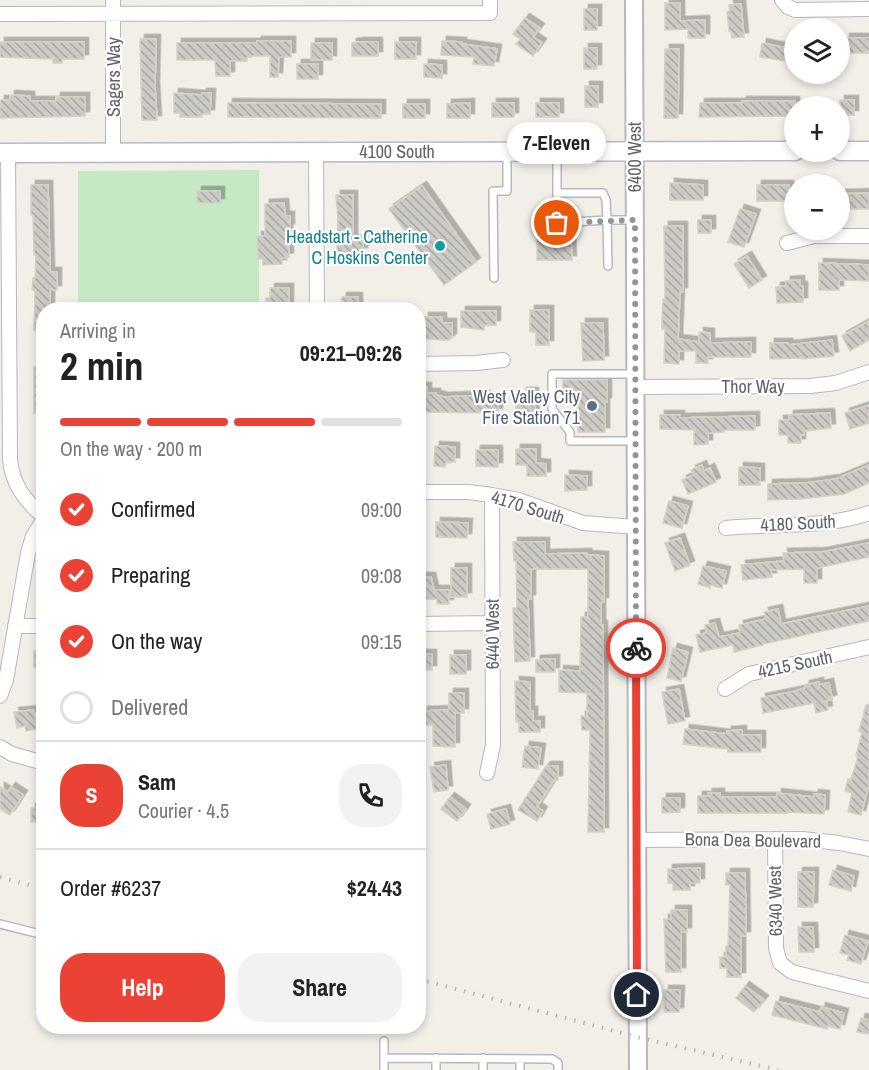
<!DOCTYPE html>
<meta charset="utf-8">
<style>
body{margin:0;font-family:"Archivo Narrow",sans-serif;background:#f2f2f2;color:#222;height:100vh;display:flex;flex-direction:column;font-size:22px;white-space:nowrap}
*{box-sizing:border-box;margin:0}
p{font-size:20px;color:#767676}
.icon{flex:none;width:33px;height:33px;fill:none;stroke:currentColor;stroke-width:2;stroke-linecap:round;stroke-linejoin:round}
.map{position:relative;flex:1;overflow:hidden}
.drawer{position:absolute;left:36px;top:302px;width:390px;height:732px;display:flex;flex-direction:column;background:#fff;border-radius:24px;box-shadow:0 3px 9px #0003}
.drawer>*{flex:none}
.buttons{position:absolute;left:784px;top:18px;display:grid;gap:12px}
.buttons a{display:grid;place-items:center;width:66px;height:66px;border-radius:50%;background:#fff;box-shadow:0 3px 9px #0003;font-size:30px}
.pin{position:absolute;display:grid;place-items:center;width:51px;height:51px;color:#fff;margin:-26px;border:3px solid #fff;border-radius:50%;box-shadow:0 2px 6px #0007}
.courier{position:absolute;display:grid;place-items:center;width:60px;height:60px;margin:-30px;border:4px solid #ea4335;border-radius:50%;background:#fff;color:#222;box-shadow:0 2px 8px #0007}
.bubble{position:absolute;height:42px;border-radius:21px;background:#fff;box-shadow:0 3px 9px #0003;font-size:20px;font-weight:700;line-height:42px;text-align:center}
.summary em{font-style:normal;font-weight:700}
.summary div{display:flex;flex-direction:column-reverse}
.summary{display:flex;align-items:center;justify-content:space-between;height:102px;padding:0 24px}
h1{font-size:39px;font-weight:700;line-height:45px}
.bar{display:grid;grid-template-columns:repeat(4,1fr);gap:9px 6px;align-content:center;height:72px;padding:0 24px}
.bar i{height:8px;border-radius:4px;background:#e0e0e0}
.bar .selected{background:#ea4335}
.bar p{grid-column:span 4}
.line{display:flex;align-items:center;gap:15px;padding:0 24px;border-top:2px solid #e0e0e0}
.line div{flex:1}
.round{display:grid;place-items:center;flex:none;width:63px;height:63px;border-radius:24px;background:#f2f2f2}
ol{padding:0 24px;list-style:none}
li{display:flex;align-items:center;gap:18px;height:66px}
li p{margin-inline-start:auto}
li .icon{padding:6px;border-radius:50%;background:#ea4335;color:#fff;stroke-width:4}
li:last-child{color:#767676}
li i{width:33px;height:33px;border:3px solid #e0e0e0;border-radius:50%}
.cta{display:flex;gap:12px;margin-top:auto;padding:12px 24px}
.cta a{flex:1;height:69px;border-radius:24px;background:#ea4335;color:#fff;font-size:24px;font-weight:700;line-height:69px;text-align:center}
.cta a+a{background:#f2f2f2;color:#222}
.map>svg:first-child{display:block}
.green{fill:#c5e8c5}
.building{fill:url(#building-back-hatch);stroke:#d6d1c6;stroke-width:1.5;filter:url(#shadow)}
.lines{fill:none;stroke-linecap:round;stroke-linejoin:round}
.service-casing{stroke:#b5b8bc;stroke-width:10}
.minor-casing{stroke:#b5b8bc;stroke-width:16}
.tertiary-casing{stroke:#b5b8bc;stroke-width:20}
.secondary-casing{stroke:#b6babf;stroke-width:21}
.service{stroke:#fff;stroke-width:7}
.minor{stroke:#fff;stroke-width:14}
.tertiary{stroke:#fff;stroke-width:16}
.secondary{stroke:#fff;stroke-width:18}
.rail{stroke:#b6b7b8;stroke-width:4;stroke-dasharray:1.5 8;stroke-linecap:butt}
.done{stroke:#929495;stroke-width:6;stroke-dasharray:0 10.8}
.route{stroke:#ea4335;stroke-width:8}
.culture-dot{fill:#0f9aa8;stroke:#fff;stroke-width:2}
.service-dot{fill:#5c6f8a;stroke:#fff;stroke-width:2}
.labels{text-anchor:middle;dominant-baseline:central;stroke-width:4.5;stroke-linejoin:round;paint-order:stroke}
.street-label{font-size:18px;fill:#5f6368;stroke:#fff}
.culture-label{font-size:18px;fill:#0d838f;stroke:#fff;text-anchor:end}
.service-label{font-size:18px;fill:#4e5e75;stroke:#fff;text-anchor:end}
</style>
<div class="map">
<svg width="869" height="1070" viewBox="0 0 869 1070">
<defs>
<pattern id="building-back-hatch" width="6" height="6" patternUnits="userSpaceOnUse" patternTransform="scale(1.5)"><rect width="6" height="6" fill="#cccac5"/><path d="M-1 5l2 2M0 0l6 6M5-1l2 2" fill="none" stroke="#a9a8a4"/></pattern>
<filter id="shadow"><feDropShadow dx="4.5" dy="-4.5" stdDeviation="0" flood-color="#0004"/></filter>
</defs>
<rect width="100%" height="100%" fill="#f1efe8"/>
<path class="green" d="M259 170V309H78V171Z"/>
<path class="building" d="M665 3H680V21L705 20V38H688V29L665 30Z
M741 4 744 37 732 38 731 31H729L727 12 730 11 729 5Z
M584 9H597V30H584Z
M525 18 540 28 533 37 542 43 533 56 516 44 520 39 513 34Z
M845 38H869V53H845Z
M140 39H156L155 87 157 120H142Z
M257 41H291V57H279L278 77H270V56H247V61H230V76H216L215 60H177V43H257Z
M442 41 462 42V44L497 49 494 66 473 64 474 57 441 55Z
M0 42H84V59H62V63H53V59L0 57Z
M359 42H378V56H352V43Z
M395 42H416V59H395Z
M311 43H332V60H311Z
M762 43 787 48 785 61 760 57Z
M584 48H597V69H584Z
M665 49H679L678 118H664Z
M297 64H318V79H297Z
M424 64 442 65V78L424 77Z
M585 86H598V107H585Z
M174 93 202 95V93H211L210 114H202V117H180V113H174Z
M10 95 30 96V101H56V97H85V116L0 118V100H10Z
M840 100H854V115H840Z
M742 101H795V116L699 117 700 103H742Z
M228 103 381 104V118L228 117Z
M470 103V118H447V104Z
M492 103H514V117H492Z
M536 103H559V117H536Z
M403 104H425V118H403Z
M670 183 703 185V200H670Z
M31 185H48L50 272H57V290H50V309H44V330H34L35 290H32L33 278H35L36 255H34L33 215H31Z
M757 185H789V201H757Z
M422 186 476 262 444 285 389 209Z
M197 191H220V203H197Z
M869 193V209H840V194Z
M336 195H353V240H363V252H358V261H342V252H337L338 219Z
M284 203 285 216H290V228H288L289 257 282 258V264L263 265V259H258L257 236H265V204Z
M740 209 756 214 744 247 728 242Z
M698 220H711V233H698Z
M664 226H683V292H680L678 339 699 342V332L710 333V343L751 342V357H708V363H696V351H679V364L664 363 665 329H662V318L663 299H665Z
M542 237H567V238H571L572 260H537V239H542Z
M747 256 762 280 749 288 734 264Z
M819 263 869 265V281L839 280V290H819Z
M800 280V286H803V302L777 303 776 287 786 286V281Z
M270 288H289V309H266V298H270Z
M342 297H358V309H341Z
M530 310H549V345H536V332H530Z
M461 311H496V325H484V330L461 327Z
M424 317H442V323H452V338H450V340H441L418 338V324H424Z
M869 321V340L850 351 842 336Z
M581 323H603L604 360 583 361Z
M832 340 834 356 802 359V358L770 359V343H788L789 345Z
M34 367H44V413H34Z
M563 380H607V402H605V432H578V401H566V397H563Z
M418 387H427V393H436V395L444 397 486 395V397L498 398V413L418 412Z
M522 392H534L535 424H516V404H522Z
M869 405V423L850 429 845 413Z
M830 413 831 428 804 431V435H801V443H788V435H779V420H789V415Z
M660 415H680V418L755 416V430H724V432L708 433V444L694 445V430L660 429Z
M435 446 455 447V462H446L445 467 434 466Z
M516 449H536V463L546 464V476H527V465H516Z
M476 450H498V467L476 466Z
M702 465 704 471 710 468 716 482 688 494 682 480 694 475 691 470Z
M869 465V483L844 494 800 499 768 500V484L806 483 836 479Z
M739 467 760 468V485H739Z
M565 475 587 476V490L565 491Z
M669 501 688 506 682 528 663 523Z
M436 522 468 523 467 538 436 537Z
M680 538 690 565 675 571 665 543Z
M513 542H545V554L587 553V555L604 556V602H601V625H603L604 832H588L590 730H582L581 716H587V693L559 692V670L580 671 581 617H588V569H531V599H528L530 661 515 662 513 608H517L516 561H514Z
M869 543V557L817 568V583H804V569L771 570 772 577 743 580 741 565 784 561 783 553 822 552Z
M703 566 726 571 722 588 710 585V588L698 584Z
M451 568H467V597H451Z
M418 577H431L434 590H449V604H437V599H418Z
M869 606V621L763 644V645L734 652 733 645 700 652 696 635 707 633 705 625 715 623 719 637 740 633 739 625 766 619 764 612 778 609 781 624Z
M673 648 688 652 681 681 667 678Z
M34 651H44V667H34Z
M418 654H432V670H418Z
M450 655H466V674H450Z
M555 659V672H536V660Z
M515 681 530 682V711H533V721H540V732H519V722H516Z
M819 682V685L829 683 832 698 830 699H833L826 701 828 710 816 713 814 703 763 713 761 698 796 691 805 688V685Z
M679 689 685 721 668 724 662 692Z
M449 693H464V713H455V747L433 746V725H423V711L449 710Z
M866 705H869V784L861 815 848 812 852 793 845 791 848 779 851 780 858 756H856L862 732 859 731Z
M34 710 37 729 26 731 25 726 17 728 14 712Z
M685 729 727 734V731L742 730V735H761V752H728V749L683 744Z
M525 746 541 748 538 769 522 767Z
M446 765 448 790 434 792 430 767Z
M546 766H558V780H554L537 807 543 811 537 821 518 810Z
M0 787 8 792 11 787 23 795 10 815 0 809Z
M708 793H720V797H777V793L814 797V794L825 795 824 814 788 812V813H698V796H708Z
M450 797 466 809 457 821 441 809Z
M662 798H680V812L662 813Z
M31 808H44V822H31Z
M506 809 510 824 491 829 487 814Z
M700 868V883H690V890H673V883H668V869Z
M833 870 854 876 851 891 829 885Z
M798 872H814L813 907H798Z
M726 873H745L746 936H741V977H727V968H720V957H726V946H728L730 885H726Z
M671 910H687V932H681V972H666L664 919H671Z
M798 927H813L814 952H799Z
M845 935 868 941 861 964 847 960 849 955 840 953Z
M745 986 764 1000 754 1012 736 998Z
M664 990H680L679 1012H664Z
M776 1001 820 1012 821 1007 844 1013 840 1029 827 1026V1029L772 1015Z
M861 1018 869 1020V1034L857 1032Z"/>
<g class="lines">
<defs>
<path id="service" d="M557 154V223L607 220 606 200 603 193H557
M608 266 607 220H635
M494 278 493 191H507V154
M635 441H570V432L552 409V374H636
M0 924 44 935
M384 1041V1070
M384 1058 552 1059 558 1063V1070
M483 1058V1070
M520 1059V1070
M436 1070V1058"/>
<path id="minor" d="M782 0 788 7 795 10 869 9
M0 14 490 13V0
M316 152 317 309
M8 153 10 459C12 484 25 501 44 517
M113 153V0
M787 243 814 236H869
M418 364 476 363 503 360
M636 387 810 386 836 383 869 372
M418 492H468L492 495 519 500 583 523 636 527
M726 528C774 523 822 529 869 513
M418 624 492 623
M15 626H44
M725 689 749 674 869 647
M0 696 6 680 28 553 33 536 44 519
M0 747 12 754 44 763
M487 773 493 745 492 495
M775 839 776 948 780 963 792 972 869 991
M637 840 802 839 839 843 869 849"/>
<path id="tertiary" d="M634 0 638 1070"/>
<path id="secondary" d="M840 151H869
M0 153 795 151"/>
</defs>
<use href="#service" class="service-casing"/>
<use href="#minor" class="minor-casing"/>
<use href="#tertiary" class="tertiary-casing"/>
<use href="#secondary" class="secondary-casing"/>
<use href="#service" class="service"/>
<use href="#minor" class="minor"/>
<use href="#tertiary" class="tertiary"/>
<use href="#secondary" class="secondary"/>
<path class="rail" d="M0 877 44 889
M418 979 637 1037 778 1070"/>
</g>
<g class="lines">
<path class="done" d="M557 223 635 220 636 648"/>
<path class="route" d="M636 648 637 995"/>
</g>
<circle class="culture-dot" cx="440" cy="246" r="6"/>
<circle class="service-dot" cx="592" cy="406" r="6"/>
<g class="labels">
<g class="street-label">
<text transform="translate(113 77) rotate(-90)">Sagers Way</text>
<text x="397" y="151">4100 South</text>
<text transform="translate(634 157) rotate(-90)">6400 West</text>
<text x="753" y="386">Thor Way</text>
<text transform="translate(528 507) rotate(17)">4170 South</text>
<text transform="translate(798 523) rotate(-3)">4180 South</text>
<text transform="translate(492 634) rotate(-90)">6440 West</text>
<text transform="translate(795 664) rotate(-12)">4215 South</text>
<text transform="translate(753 840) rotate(1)">Bona Dea Boulevard</text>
<text transform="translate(775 901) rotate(-91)">6340 West</text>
</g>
<g class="culture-label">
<text x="428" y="236">Headstart - Catherine<tspan x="428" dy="21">C Hoskins Center</tspan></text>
</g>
<g class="service-label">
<text x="580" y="396">West Valley City<tspan x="580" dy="21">Fire Station 71</tspan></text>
</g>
</g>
</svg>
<div class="buttons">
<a><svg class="icon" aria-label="layers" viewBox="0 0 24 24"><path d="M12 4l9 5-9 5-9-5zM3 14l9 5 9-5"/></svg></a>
<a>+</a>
<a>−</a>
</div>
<div class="pin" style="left:557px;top:223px;background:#ea580c"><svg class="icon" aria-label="bag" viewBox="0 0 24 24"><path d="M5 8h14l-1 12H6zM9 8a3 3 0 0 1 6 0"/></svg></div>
<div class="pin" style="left:637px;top:995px;background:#1f2937"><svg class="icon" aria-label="home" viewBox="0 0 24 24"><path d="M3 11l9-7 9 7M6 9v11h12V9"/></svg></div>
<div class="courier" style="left:636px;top:648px"><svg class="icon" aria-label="bike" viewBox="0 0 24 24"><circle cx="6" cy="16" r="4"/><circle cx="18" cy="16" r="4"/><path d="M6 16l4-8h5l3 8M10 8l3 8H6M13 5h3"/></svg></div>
<div class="bubble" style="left:507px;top:122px;width:99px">7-Eleven</div>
<section class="drawer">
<div class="summary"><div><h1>2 min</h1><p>Arriving in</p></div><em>09:21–09:26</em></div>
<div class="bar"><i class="selected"></i><i class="selected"></i><i class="selected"></i><i></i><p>On the way · 200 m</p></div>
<ol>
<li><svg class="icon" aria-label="check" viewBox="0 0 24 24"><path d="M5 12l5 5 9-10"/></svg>Confirmed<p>09:00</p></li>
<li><svg class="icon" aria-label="check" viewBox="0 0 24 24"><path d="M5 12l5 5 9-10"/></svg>Preparing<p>09:08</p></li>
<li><svg class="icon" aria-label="check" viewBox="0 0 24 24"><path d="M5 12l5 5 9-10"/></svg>On the way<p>09:15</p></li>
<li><i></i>Delivered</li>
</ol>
<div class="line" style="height:108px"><b class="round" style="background:#ea4335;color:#fff">S</b><div><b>Sam</b><p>Courier · 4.5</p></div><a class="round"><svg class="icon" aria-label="phone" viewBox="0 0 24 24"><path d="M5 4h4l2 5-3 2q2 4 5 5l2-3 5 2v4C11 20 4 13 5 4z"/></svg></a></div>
<div class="line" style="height:78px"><div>Order #6237</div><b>$24.43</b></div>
<div class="cta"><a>Help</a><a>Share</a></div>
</section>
</div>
